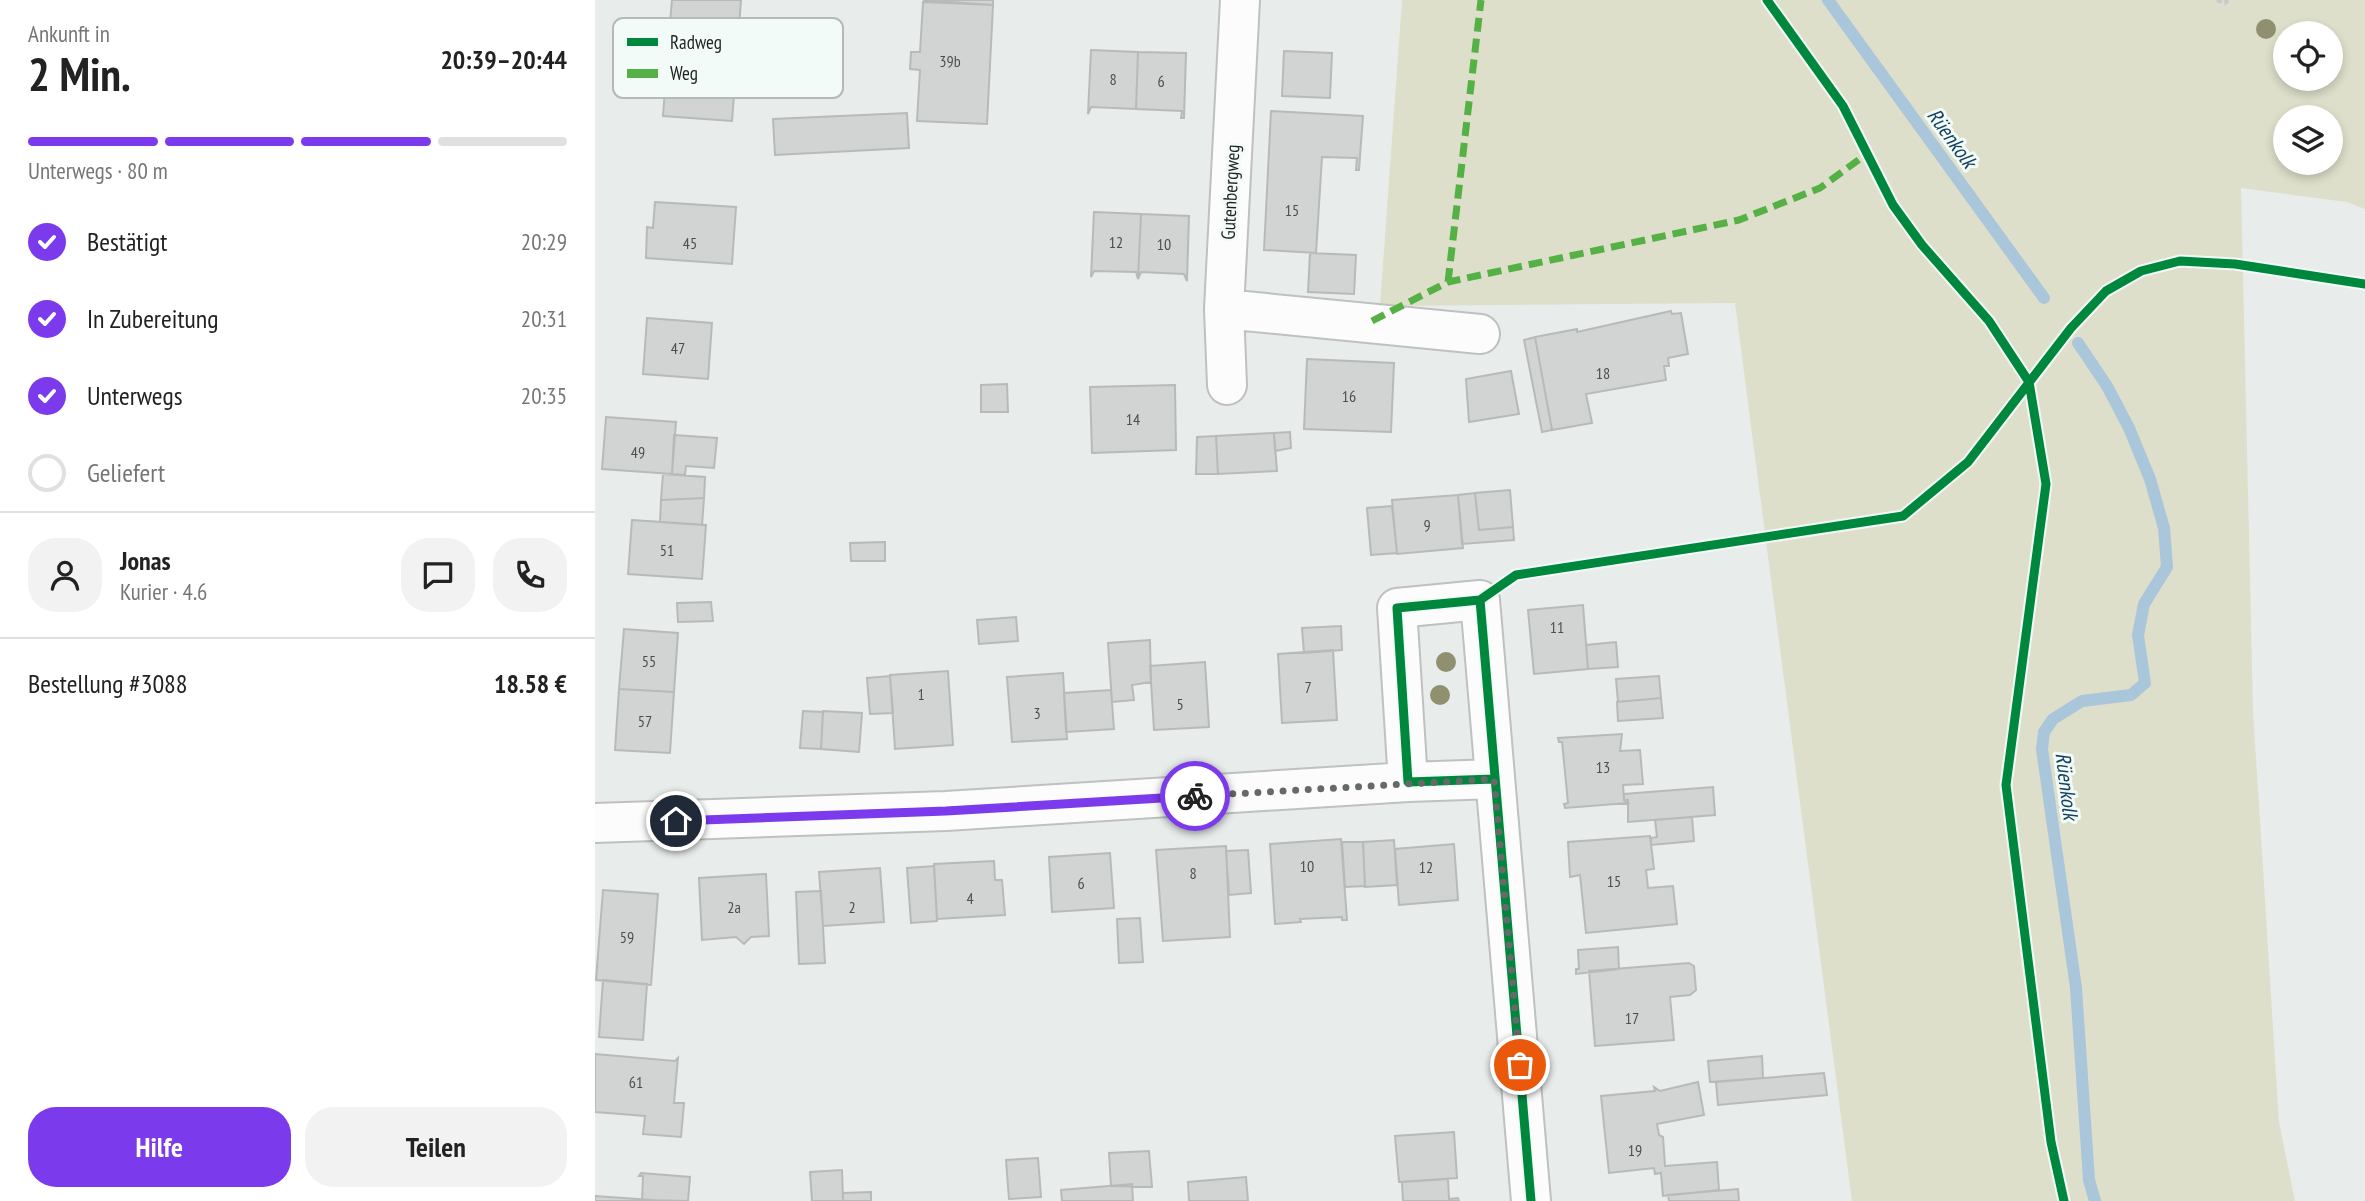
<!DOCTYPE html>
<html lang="de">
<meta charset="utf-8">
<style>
body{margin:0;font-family:"PT Sans Narrow",sans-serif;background:#f2f2f2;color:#222;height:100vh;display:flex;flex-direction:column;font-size:26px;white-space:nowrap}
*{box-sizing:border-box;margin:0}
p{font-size:23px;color:#767676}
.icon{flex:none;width:38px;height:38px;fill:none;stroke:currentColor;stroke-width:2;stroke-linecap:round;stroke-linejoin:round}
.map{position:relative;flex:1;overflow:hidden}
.drawer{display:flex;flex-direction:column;background:#fff;width:595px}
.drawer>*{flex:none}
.tools{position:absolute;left:1678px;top:21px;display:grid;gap:14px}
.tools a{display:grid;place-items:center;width:70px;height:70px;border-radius:50%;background:#fff;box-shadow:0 4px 10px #0003;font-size:35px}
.pin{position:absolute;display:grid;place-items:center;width:60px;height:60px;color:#fff;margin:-30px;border:4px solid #fff;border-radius:50%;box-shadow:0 2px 7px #0007}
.courier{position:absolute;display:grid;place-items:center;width:70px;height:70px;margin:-35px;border:5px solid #7c3aed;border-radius:50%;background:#fff;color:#222;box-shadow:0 2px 9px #0007}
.head em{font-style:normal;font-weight:800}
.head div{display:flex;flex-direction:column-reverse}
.head{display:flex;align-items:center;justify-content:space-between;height:119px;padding:0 28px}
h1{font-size:46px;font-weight:800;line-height:52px}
.bar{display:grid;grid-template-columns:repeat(4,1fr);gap:10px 7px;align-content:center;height:84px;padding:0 28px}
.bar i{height:9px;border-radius:5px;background:#e0e0e0}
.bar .current{background:#7c3aed}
.bar p{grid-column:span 4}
.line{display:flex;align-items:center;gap:18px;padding:0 28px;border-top:2px solid #e0e0e0}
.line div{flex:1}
.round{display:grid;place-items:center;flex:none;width:74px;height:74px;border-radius:28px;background:#f2f2f2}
ol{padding:0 28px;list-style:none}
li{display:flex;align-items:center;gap:21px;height:77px}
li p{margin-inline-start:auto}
li .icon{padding:7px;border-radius:50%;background:#7c3aed;color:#fff;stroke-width:4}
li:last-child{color:#767676}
li i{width:38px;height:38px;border:4px solid #e0e0e0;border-radius:50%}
.primary-button{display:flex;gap:14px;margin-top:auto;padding:14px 28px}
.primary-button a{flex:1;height:80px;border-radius:28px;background:#7c3aed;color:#fff;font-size:28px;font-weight:800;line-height:80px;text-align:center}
.primary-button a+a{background:#f2f2f2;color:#222}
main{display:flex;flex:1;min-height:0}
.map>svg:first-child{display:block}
.green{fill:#dedfca;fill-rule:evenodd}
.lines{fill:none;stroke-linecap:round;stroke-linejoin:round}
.stream{stroke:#aac6db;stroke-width:12}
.building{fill:#d1d4d2;stroke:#b7bab8;stroke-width:2}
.minor-casing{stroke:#bec1bf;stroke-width:42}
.path{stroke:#c8caca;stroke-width:4.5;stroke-dasharray:5 3.5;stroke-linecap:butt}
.minor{stroke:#fcfcfc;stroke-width:38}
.quiet{stroke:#55b145;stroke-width:7;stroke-dasharray:14 7;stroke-linecap:butt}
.cycleway-casing{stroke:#f3fbf8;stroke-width:13}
.cycleway{stroke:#00873e;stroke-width:9}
.tree{fill:#909070}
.done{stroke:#656967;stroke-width:7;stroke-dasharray:0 12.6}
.route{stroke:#7c3aed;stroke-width:9}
.labels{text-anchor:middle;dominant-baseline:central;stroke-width:6;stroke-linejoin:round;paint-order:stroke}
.number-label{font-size:16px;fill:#4c4e4d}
.street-label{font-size:19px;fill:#1f2221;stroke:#f3fbf8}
.water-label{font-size:21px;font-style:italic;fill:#144162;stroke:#f3fbf8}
.key{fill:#f3fbf8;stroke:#b3bab8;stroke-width:2}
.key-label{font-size:19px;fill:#1f2221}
</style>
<main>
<section class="drawer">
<div class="head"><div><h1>2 Min.</h1><p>Ankunft in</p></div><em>20:39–20:44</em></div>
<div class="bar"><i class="current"></i><i class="current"></i><i class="current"></i><i></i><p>Unterwegs · 80 m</p></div>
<ol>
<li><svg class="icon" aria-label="check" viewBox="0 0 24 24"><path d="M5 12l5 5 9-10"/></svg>Bestätigt<p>20:29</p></li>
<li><svg class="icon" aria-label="check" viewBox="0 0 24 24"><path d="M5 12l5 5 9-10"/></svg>In Zubereitung<p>20:31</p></li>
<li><svg class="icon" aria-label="check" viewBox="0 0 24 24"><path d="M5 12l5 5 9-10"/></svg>Unterwegs<p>20:35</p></li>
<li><i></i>Geliefert</li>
</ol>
<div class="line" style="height:126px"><a class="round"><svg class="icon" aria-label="person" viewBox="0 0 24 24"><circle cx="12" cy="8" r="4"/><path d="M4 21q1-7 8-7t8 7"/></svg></a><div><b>Jonas</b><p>Kurier · 4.6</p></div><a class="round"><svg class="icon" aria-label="chat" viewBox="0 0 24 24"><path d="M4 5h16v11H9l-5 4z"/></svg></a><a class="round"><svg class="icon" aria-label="phone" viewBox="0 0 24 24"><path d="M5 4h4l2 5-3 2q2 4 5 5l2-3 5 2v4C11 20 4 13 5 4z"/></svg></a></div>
<div class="line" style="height:91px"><div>Bestellung #3088</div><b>18.58 €</b></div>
<div class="primary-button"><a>Hilfe</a><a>Teilen</a></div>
</section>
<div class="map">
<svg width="1770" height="1201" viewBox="0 0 1770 1201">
<rect width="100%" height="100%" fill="#e8ecea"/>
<path class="green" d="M807 0H1770V209L1752 202 1646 188 1658 711 1684 1122 1700 1201H1257L1140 303 785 306ZM1690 33H1736V79H1690ZM1690 117H1736V163H1690Z"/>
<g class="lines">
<path class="stream" d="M1233 0 1449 298
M1483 343 1512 386 1534 428 1555 479 1569 528 1572 567 1549 604 1543 635 1550 683 1536 695 1487 701 1458 719 1449 732 1447 749 1481 988 1494 1180 1500 1201"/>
</g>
<path class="building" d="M77 0H146L137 121 68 116 72 64H62L63 45H73Z
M328 0H398V5Z
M328 2 398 5 392 124 322 121 325 70 315 69 316 52H325Z
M496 50 543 52 541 109 496 107 493 114Z
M689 51 737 53 735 98 687 96Z
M543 52 591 53 589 118H586L587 111 541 109Z
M676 111 768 116 764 170H761L762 158 727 157 721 253 669 250Z
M312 113 314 148 180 155 178 119Z
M60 202 141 207 137 264 51 258 52 227 58 228Z
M499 212 546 214 543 279 541 272 499 271 496 277Z
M546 214 594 216 592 281 589 274 546 272 543 279Z
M715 253 761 255 759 294 713 292Z
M1076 311 1077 314 1086 313 1093 354 1073 358 1074 366H1069L1071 380 991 394 997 423 957 430 940 337 982 329V332Z
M52 318 117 323 113 379 48 374Z
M940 337 957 430 947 432 929 340Z
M712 359 799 363 796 432 709 429Z
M916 371 924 414 874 422 871 379Z
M412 384 413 412H386V385Z
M580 385 581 450 497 453 495 387Z
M11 417 81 422 77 474 7 469Z
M695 432 696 448 680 451 679 433Z
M679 433 682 471 623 474 621 436Z
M79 435 122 438 119 468 91 466 90 475 77 474Z
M621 436 623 474H601L602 437Z
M68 474 110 477 109 498 66 500Z
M915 490 918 527 884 530 880 493Z
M880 493 884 530 918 527 919 540 867 544 863 495Z
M863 495 868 548 802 554 797 500Z
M109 498 107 525 65 522 66 500Z
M797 506 802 553 776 555 772 508Z
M37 520 111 525 107 579 33 574Z
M290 542V561H256L255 543Z
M116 602 118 621 83 622 82 603Z
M988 605 993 669 939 674 933 610Z
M421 617 423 641 384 644 382 620Z
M746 626 747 650 709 653 707 628Z
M29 629 83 633 79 692 24 689Z
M555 640 556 682 537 685 539 700 517 702 513 643Z
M1021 642 1023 667 993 669 991 645Z
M738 650 742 720 687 723 683 654Z
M610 662 614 727 559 730 555 666Z
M353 671 358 745 300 749 295 675Z
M468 673 472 739 417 742 412 677Z
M295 676 298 713 275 714 272 678Z
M1064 676 1066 698 1023 702 1021 679Z
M24 689 79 692 75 753 20 750Z
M516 690 519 729 471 732 469 693Z
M1066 698 1068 718 1023 721 1022 702Z
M208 711 228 712 226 749 205 748Z
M228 711 267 713 264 752 226 749Z
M1027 734 1025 751 1045 750 1048 784 1028 785 1029 800 1033 803 970 808 969 804 973 803 967 742H964L963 738Z
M1118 787 1120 815 1033 822V800H1029V794Z
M1097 817 1099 841 1056 845V838L1062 837 1060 820Z
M1055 836 1059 869 1051 870 1053 888 1078 886 1082 924 991 933 985 875 975 877 973 842Z
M746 839 752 920H747V917L705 919 706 922 680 924 675 844Z
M799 840 802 885 770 887 768 842Z
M747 842H768L770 886 750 887Z
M859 844 863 900 804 905 800 849Z
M631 846 635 937 568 941 561 850Z
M653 850 656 893 634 895 631 851Z
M515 853 519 908 457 912 454 857Z
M399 861 400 880H407L410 915 342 919 339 864Z
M339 866 342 921 316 923 312 868Z
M285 868 289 922 228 926 224 872Z
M171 874 174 936 156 937 149 944 141 937 107 940 104 878Z
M8 890 63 894 56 985 1 980Z
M226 891 230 963 204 964 201 892Z
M545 918 548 962 524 963 522 919Z
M1023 947 1024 969 981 974V969H984L983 950Z
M1094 963 1099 966 1101 990 1095 995 1075 997 1079 1040 1000 1046 994 971Z
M8 980 52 984 48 1040 4 1037Z
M0 1054 80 1061 83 1058 79 1103H89L86 1137 48 1134 50 1116 0 1112Z
M1167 1056 1168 1078 1115 1082 1113 1061Z
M1229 1073 1232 1095 1123 1105 1121 1082Z
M1103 1082 1109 1115 1062 1124 1064 1135 1068 1137 1070 1166 1122 1162 1124 1190 1068 1196 1066 1173 1060 1174 1059 1168 1014 1173 1006 1096 1060 1091 1059 1087 1065 1091Z
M859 1132 862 1178 804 1182 800 1136Z
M554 1151 557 1187 516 1186 514 1153Z
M443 1158 446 1197 414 1199 411 1160Z
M247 1170 248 1201H217L215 1172Z
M46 1173 95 1177 93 1201 47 1200 48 1176H44Z
M651 1177 653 1201H594L593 1182Z
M853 1179 854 1199 863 1198 864 1201H808L807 1182Z
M537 1184 538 1201H467L466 1190Z
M1143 1189 1144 1201H1074L1073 1195Z
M276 1192V1201H248V1193Z
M0 1196 56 1200V1201H0Z"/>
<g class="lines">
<defs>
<path id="minor" d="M629 309 885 334
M632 385 629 309 645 0
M899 779 813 782 802 608 885 600 936 1201
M0 823 351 811 813 782"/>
</defs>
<use href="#minor" class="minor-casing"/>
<path class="path" d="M1622 0 1630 3 1633 0"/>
<use href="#minor" class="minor"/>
<path class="quiet" d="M853 282 886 0
M777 321 853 282 1144 220 1225 188 1273 153"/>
<defs>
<path id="cycleway" d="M1172 0 1248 106 1298 205 1327 245 1394 321 1434 382 1451 484 1411 785 1456 1142 1469 1201
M885 600 921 575 1308 516 1373 462 1476 328 1511 291 1546 271 1585 261 1640 264 1770 284
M899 779 813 782 802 608 885 600 936 1201"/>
</defs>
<use href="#cycleway" class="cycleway-casing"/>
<use href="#cycleway" class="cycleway"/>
</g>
<g class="tree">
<circle cx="1671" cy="29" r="10"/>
<circle cx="851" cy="662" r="10"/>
<circle cx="845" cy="695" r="10"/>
</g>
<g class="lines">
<path class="done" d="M600 796 899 779 925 1065"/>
<path class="route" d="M81 821 351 811 600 796"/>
</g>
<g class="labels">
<g class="number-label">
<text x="355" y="61">39b</text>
<text x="518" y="79">8</text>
<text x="566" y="81">6</text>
<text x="697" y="210">15</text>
<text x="521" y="242">12</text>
<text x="95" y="243">45</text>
<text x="569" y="244">10</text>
<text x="83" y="348">47</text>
<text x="1008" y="373">18</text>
<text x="754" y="396">16</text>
<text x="538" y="419">14</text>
<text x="43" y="452">49</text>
<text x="832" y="525">9</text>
<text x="72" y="550">51</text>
<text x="962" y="627">11</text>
<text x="54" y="661">55</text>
<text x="713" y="687">7</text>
<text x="326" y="694">1</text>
<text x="585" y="704">5</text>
<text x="442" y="713">3</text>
<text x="50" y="721">57</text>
<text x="1008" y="767">13</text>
<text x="712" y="866">10</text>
<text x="831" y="867">12</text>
<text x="598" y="873">8</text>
<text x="1019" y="881">15</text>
<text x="486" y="883">6</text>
<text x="375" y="898">4</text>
<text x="139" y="907">2a</text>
<text x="257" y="907">2</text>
<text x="32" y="937">59</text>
<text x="1037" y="1018">17</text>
<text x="41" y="1082">61</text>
<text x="1040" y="1150">19</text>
</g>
<g class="street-label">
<text transform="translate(635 192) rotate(-87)">Gutenbergweg</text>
</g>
<g class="water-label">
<text transform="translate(1357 138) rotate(54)">Rüenkolk</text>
<text transform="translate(1472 786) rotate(83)">Rüenkolk</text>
</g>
</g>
<rect x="18" y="18" width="230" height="80" rx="10" class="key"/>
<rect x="32" y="38" width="31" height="8" fill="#00873e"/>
<rect x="32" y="69" width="31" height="9" fill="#55b145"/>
<g class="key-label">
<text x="75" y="49">Radweg</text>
<text x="75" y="80">Weg</text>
</g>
</svg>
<div class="tools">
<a><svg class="icon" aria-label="locate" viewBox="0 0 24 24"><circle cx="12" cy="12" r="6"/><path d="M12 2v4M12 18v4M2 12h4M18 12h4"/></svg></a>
<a><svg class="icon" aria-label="layers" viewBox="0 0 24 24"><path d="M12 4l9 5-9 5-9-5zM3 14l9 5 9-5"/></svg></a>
</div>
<div class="pin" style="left:925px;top:1065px;background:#ea580c"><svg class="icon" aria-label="bag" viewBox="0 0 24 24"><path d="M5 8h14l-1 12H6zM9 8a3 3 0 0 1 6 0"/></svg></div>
<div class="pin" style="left:81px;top:821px;background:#1f2937"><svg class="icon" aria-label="home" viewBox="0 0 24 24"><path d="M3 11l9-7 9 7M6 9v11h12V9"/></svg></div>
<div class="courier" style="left:600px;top:796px"><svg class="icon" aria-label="bike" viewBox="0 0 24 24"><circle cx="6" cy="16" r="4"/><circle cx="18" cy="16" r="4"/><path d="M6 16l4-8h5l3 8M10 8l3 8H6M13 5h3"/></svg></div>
</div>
</main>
